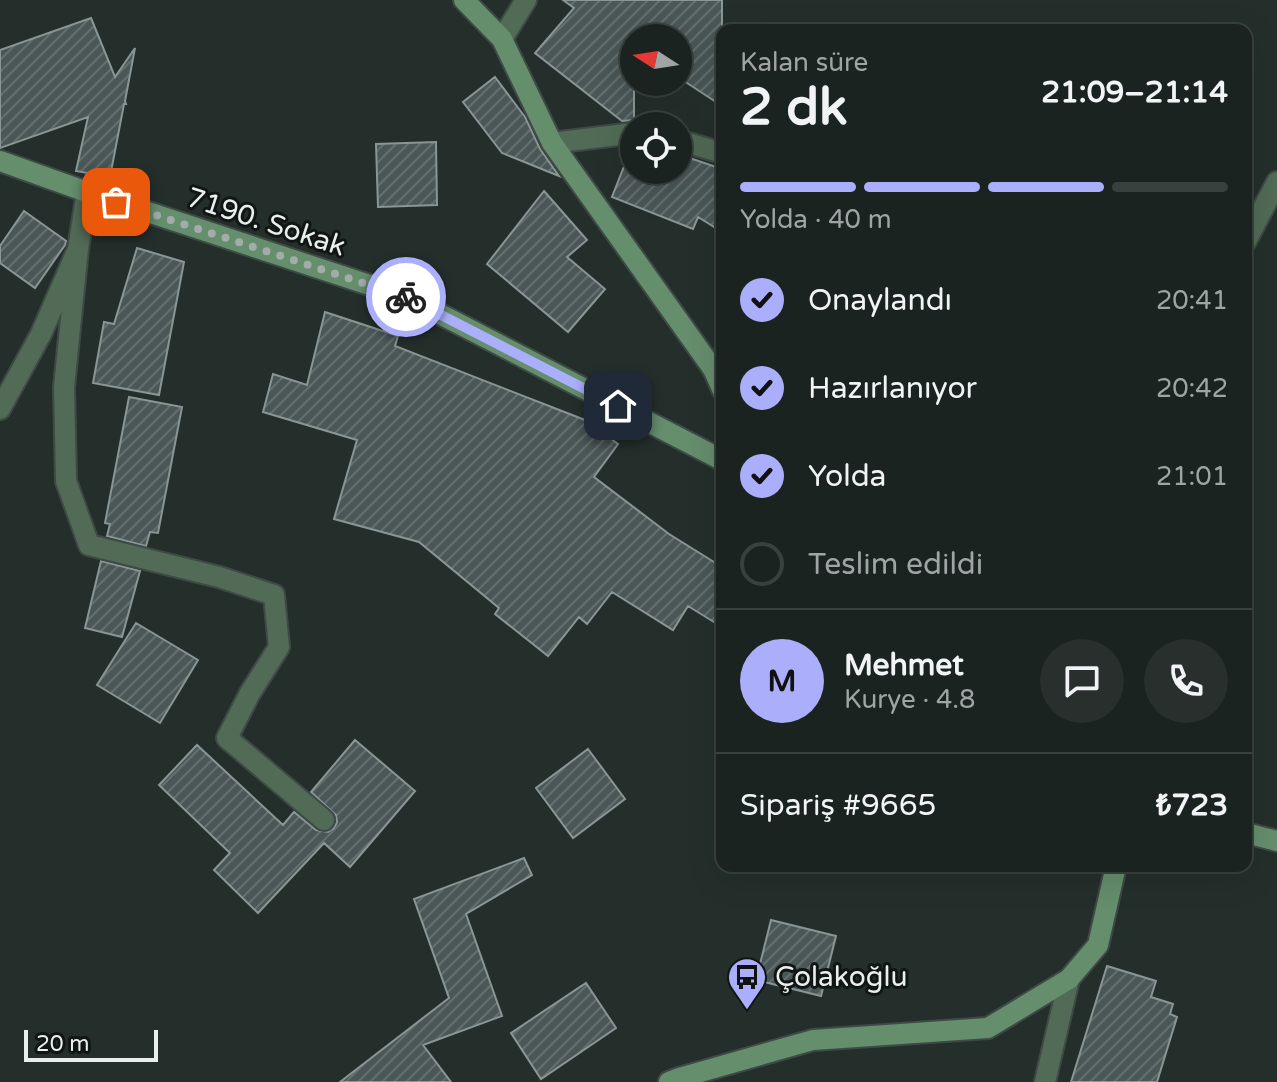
<!DOCTYPE html>
<html lang="tr">
<meta charset="utf-8">
<style>
body{margin:0;font-family:"Varela Round",sans-serif;background:#282f2d;color:#f1f3f6;height:100vh;display:flex;flex-direction:column;font-size:30px;white-space:nowrap}
*{box-sizing:border-box;margin:0}
p{font-size:26px;color:#a0a4a5}
.icon{flex:none;width:44px;height:44px;fill:none;stroke:currentColor;stroke-width:2;stroke-linecap:round;stroke-linejoin:round}
.map{position:relative;flex:1;overflow:hidden}
.details{position:absolute;left:716px;top:24px;width:536px;height:848px;display:flex;flex-direction:column;background:#1b2320;border-radius:16px;box-shadow:0 8px 32px #0002,0 0 0 2px #39403e}
.details>*{flex:none}
.needle{width:52px;rotate:282deg}
.buttons{position:absolute;left:620px;top:24px;display:grid;gap:16px}
.buttons a{display:grid;place-items:center;width:72px;height:72px;border-radius:50%;background:#1b2320;box-shadow:0 8px 32px #0002,0 0 0 2px #39403e;font-size:40px}
.scale{position:absolute;left:24px;bottom:20px;width:134px;box-sizing:border-box;padding-left:8px;border:4px solid #e8efed;border-top:0;font-size:22px;line-height:28px;white-space:nowrap;color:#e8efed;-webkit-text-stroke:6px #111614;paint-order:stroke}
.pin{position:absolute;display:grid;place-items:center;width:68px;height:68px;color:#fff;margin:-34px;border-radius:16px;box-shadow:0 4px 12px #0006}
.courier{position:absolute;display:grid;place-items:center;width:80px;height:80px;margin:-40px;border:6px solid #abaffb;border-radius:50%;background:#fff;color:#222;box-shadow:0 2px 10px #0007}
.overview em{font-style:normal;font-weight:700}
.overview div{display:flex;flex-direction:column-reverse}
.overview{display:flex;align-items:center;justify-content:space-between;height:136px;padding:0 24px}
h1{font-size:52px;font-weight:700;line-height:60px}
.bar{display:grid;grid-template-columns:repeat(4,1fr);gap:12px 8px;align-content:center;height:96px;padding:0 24px}
.bar i{height:10px;border-radius:6px;background:#39403e}
.bar .selected{background:#abaffb}
.bar p{grid-column:span 4}
.line{display:flex;align-items:center;gap:20px;padding:0 24px;border-top:2px solid #39403e}
.line div{flex:1}
.round{display:grid;place-items:center;flex:none;width:84px;height:84px;border-radius:42px;background:#282f2d}
ol{padding:0 24px;list-style:none}
li{display:flex;align-items:center;gap:24px;height:88px}
li p{margin-inline-start:auto}
li .icon{padding:8px;border-radius:50%;background:#abaffb;color:#111;stroke-width:4}
li:last-child{color:#a0a4a5}
li i{width:44px;height:44px;border:4px solid #39403e;border-radius:50%}
.map>svg:first-child{display:block}
.building{fill:url(#building-hatch);stroke:#889695;stroke-width:2}
.lines{fill:none;stroke-linecap:round;stroke-linejoin:round}
.street-casing{stroke:#3f4a46;stroke-width:24}
.secondary-casing{stroke:#3f4a46;stroke-width:24}
.street{stroke:#516b56;stroke-width:20}
.secondary{stroke:#658e6d;stroke-width:20}
.done{stroke:#a3aca9;stroke-width:8;stroke-dasharray:0 14.4}
.route{stroke:#abaffb;stroke-width:10}
.labels{text-anchor:middle;dominant-baseline:central;stroke-width:6;stroke-linejoin:round;paint-order:stroke}
.street-label{font-size:28px;fill:#e8efed;stroke:#111614}
.poi-label{font-size:28px;fill:#e8efed;stroke:#111614;text-anchor:start}
</style>
<div class="map">
<svg width="1277" height="1082" viewBox="0 0 1277 1082">
<defs>
<pattern id="building-hatch" width="6" height="6" patternUnits="userSpaceOnUse" patternTransform="scale(2)"><rect width="6" height="6" fill="#4a5756"/><path d="M-1 1l2-2M0 6l6-6M5 7l2-2" fill="none" stroke="#646f6f"/></pattern>
</defs>
<rect width="100%" height="100%" fill="#242f2b"/>
<path class="building" d="M563 0H722V106L678 77V38H634V120L622 121 535 53 574 8Z
M91 18 115 77 135 48 125 101 126 104H124L110 177 76 171 88 117 0 148V50Z
M495 77 525 117 540 149 559 176 502 153 463 102Z
M436 142 437 205 378 207 376 144Z
M632 146H634V170H678V154L722 169V232L698 217 693 229 612 197Z
M544 191 587 240 567 257 605 289 568 332 487 264Z
M24 211 66 241 65 245 35 288 0 263V246Z
M137 248 184 262 159 395 93 383 104 322 114 324Z
M325 312 398 336 395 346 585 420 618 444 594 477 669 534 722 567V627L688 606 673 630 612 592 587 624 579 617 548 656 495 614 499 608 419 542 334 519 357 440 263 412 273 374 307 385Z
M129 397 182 407 158 533 150 532 146 546 107 536 110 524 105 523Z
M101 561 140 571 122 637 85 628Z
M136 623 198 660 160 723 97 685Z
M355 740 415 791 350 867 324 843 258 913 214 870 230 853 159 785 197 745 283 825 294 812 316 830 328 832 334 828 337 822 336 815 311 792Z
M588 749 625 799 573 838 536 788Z
M524 858 532 875 466 914 502 1016 423 1045 451 1082H340L449 998 414 899Z
M771 920 836 936 821 996 756 980Z
M1107 966 1156 981 1151 997 1173 1004 1170 1014 1177 1017 1157 1082H1071Z
M586 983 616 1028 541 1079 511 1033Z"/>
<g class="lines">
<defs>
<path id="street" d="M502 39 526 0
M678 140 722 153
M552 143 634 133
M1246 241 1277 182
M78 249 64 387 66 481 89 545 219 577 274 595 279 647 250 693 227 738 324 820
M0 409 41 334 78 249 87 192
M1045 1082 1069 979"/>
<path id="secondary" d="M464 0 502 39 552 143 713 369 722 389
M0 161 87 192 409 298 722 460
M1246 833 1277 841
M669 1082 679 1078 813 1040 988 1028 1069 979 1098 945 1116 866"/>
</defs>
<use href="#street" class="street-casing"/>
<use href="#secondary" class="secondary-casing"/>
<use href="#street" class="street"/>
<use href="#secondary" class="secondary"/>
</g>
<g class="lines">
<path class="done" d="M116 202 406 297"/>
<path class="route" d="M406 297 618 406"/>
</g>
<defs>
<symbol id="bus-pin" viewBox="-11 -11 22 30"><path d="M0 17L-7.5 6A9.5 9.5 0 1 1 7.5 6Z" fill="#abaffb" stroke="#111614"/><path d="M-5-6H5V4H4V6H2V4H-2V6H-4V4H-5ZM-3.5-4V0h7V-4ZM-3.5 1.2v1.5H-2V1.2ZM2 1.2v1.5H3.5V1.2Z" fill="#111"/></symbol>
</defs>
<g fill-rule="evenodd">
<use href="#bus-pin" x="725" y="955" width="44" height="60"/>
</g>
<g class="labels">
<g class="street-label">
<text transform="translate(266 222) rotate(18)">7190. Sokak</text>
</g>
<g class="poi-label">
<text x="775" y="977">Çolakoğlu</text>
</g>
</g>
</svg>
<div class="buttons">
<a><svg class="needle" viewBox="-14 -14 28 28"><path d="M0-13l5 13h-10z" fill="#e53935"/><path d="M0 13l5-13h-10z" fill="#a0a4a5"/></svg></a>
<a><svg class="icon" aria-label="locate" viewBox="0 0 24 24"><circle cx="12" cy="12" r="6"/><path d="M12 2v4M12 18v4M2 12h4M18 12h4"/></svg></a>
</div>
<div class="scale">20 m</div>
<div class="pin" style="left:116px;top:202px;background:#ea580c"><svg class="icon" aria-label="bag" viewBox="0 0 24 24"><path d="M5 8h14l-1 12H6zM9 8a3 3 0 0 1 6 0"/></svg></div>
<div class="pin" style="left:618px;top:406px;background:#1f2937"><svg class="icon" aria-label="home" viewBox="0 0 24 24"><path d="M3 11l9-7 9 7M6 9v11h12V9"/></svg></div>
<div class="courier" style="left:406px;top:297px"><svg class="icon" aria-label="bike" viewBox="0 0 24 24"><circle cx="6" cy="16" r="4"/><circle cx="18" cy="16" r="4"/><path d="M6 16l4-8h5l3 8M10 8l3 8H6M13 5h3"/></svg></div>
<section class="details">
<div class="overview"><div><h1>2 dk</h1><p>Kalan süre</p></div><em>21:09–21:14</em></div>
<div class="bar"><i class="selected"></i><i class="selected"></i><i class="selected"></i><i></i><p>Yolda · 40 m</p></div>
<ol>
<li><svg class="icon" aria-label="check" viewBox="0 0 24 24"><path d="M5 12l5 5 9-10"/></svg>Onaylandı<p>20:41</p></li>
<li><svg class="icon" aria-label="check" viewBox="0 0 24 24"><path d="M5 12l5 5 9-10"/></svg>Hazırlanıyor<p>20:42</p></li>
<li><svg class="icon" aria-label="check" viewBox="0 0 24 24"><path d="M5 12l5 5 9-10"/></svg>Yolda<p>21:01</p></li>
<li><i></i>Teslim edildi</li>
</ol>
<div class="line" style="height:144px"><b class="round" style="background:#abaffb;color:#111">M</b><div><b>Mehmet</b><p>Kurye · 4.8</p></div><a class="round"><svg class="icon" aria-label="chat" viewBox="0 0 24 24"><path d="M4 5h16v11H9l-5 4z"/></svg></a><a class="round"><svg class="icon" aria-label="phone" viewBox="0 0 24 24"><path d="M5 4h4l2 5-3 2q2 4 5 5l2-3 5 2v4C11 20 4 13 5 4z"/></svg></a></div>
<div class="line" style="height:104px"><div>Sipariş #9665</div><b>₺723</b></div>
</section>
</div>
